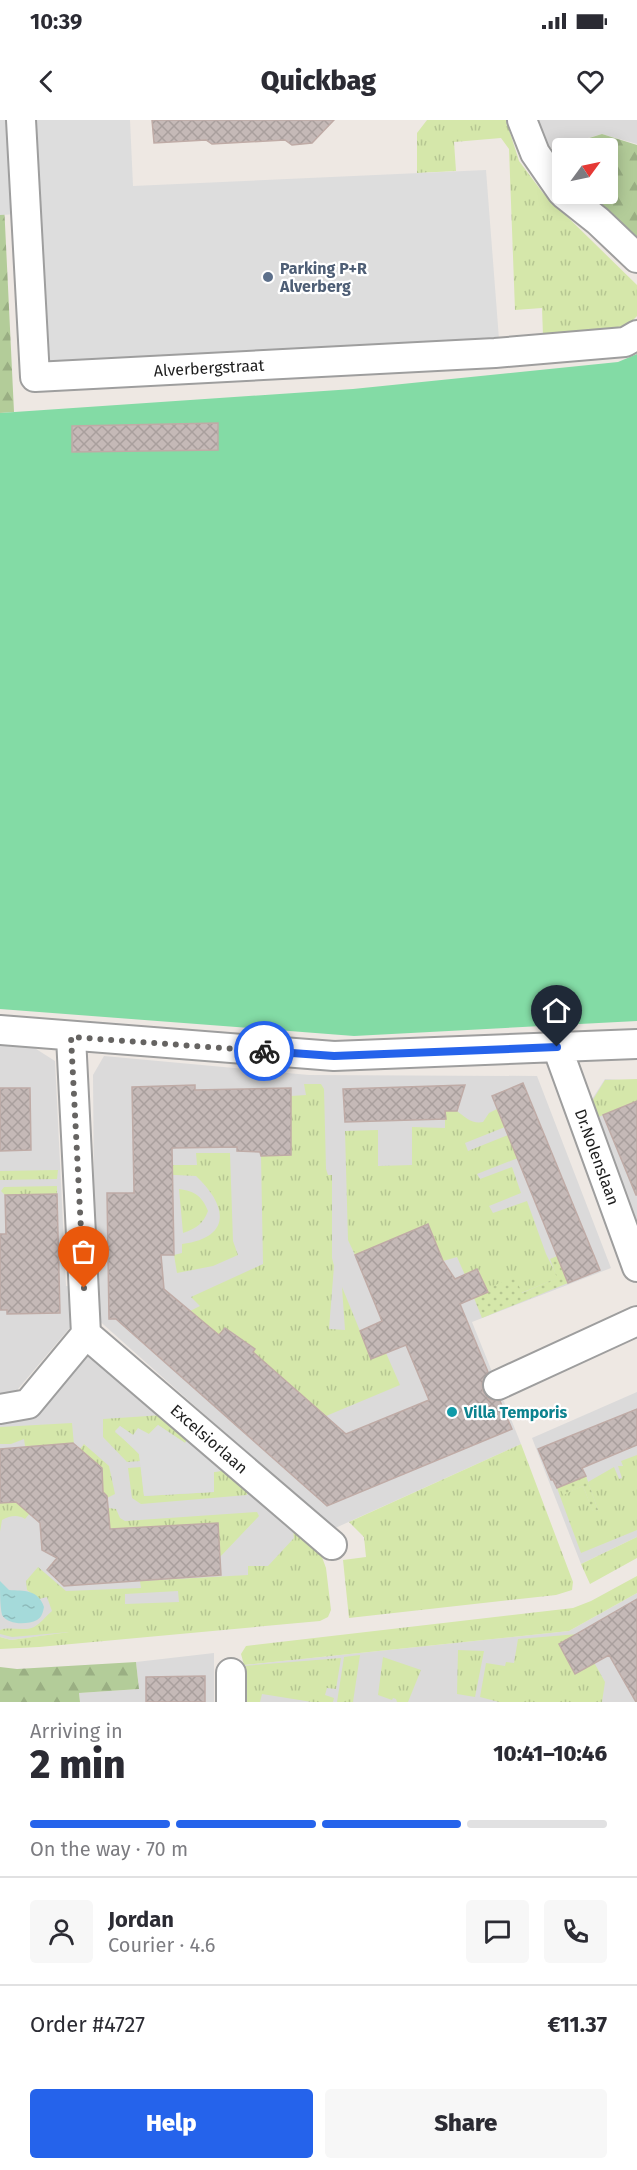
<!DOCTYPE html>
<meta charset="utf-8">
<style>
body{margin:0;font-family:"Fira Sans",sans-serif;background:#f7f7f7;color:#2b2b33;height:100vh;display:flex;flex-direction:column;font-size:22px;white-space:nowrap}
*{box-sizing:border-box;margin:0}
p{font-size:20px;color:#7c7c81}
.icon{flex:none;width:33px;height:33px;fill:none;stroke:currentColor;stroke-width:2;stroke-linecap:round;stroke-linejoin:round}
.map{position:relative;height:1582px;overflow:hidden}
.panel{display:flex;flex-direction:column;background:#fff;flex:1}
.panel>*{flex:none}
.needle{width:39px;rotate:57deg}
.buttons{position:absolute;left:552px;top:18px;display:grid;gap:12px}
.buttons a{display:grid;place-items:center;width:66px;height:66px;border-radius:6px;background:#fff;box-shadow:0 3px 15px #0003;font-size:30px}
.pin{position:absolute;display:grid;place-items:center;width:51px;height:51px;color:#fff;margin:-62px -26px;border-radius:50% 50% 50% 0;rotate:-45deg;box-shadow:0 0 6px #0007}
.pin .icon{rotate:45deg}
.courier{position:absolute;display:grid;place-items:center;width:60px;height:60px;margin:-30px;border:4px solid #2563eb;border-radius:50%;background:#fff;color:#222;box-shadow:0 2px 8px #0007}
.overview em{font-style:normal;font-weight:800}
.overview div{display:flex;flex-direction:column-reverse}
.overview{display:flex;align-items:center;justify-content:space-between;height:102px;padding:0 30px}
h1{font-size:39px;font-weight:800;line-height:45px}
.bar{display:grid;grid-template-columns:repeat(4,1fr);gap:9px 6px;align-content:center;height:72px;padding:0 30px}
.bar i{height:8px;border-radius:4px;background:#e1e1e2}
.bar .current{background:#2563eb}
.bar p{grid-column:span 4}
.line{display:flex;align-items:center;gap:15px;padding:0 30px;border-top:2px solid #e1e1e2}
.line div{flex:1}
.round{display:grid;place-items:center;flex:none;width:63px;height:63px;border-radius:6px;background:#f7f7f7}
.primary-button{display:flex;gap:12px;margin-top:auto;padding:12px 30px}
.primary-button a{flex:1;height:69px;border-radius:6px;background:#2563eb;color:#fff;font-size:24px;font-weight:800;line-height:69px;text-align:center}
.primary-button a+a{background:#f7f7f7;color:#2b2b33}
.status{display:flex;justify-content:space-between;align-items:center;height:42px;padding:0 30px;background:#fff;direction:ltr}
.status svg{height:16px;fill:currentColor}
header{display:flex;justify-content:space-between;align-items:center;height:78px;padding:0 30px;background:#fff;font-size:27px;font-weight:800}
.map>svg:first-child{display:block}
.residential{fill:#dbdada}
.grass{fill:url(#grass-tufts);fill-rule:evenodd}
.forest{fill:url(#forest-firs)}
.garden{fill:url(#garden-dots)}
.pitch{fill:#83dba5}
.parking{fill:#ddd}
.water{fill:url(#water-ripples)}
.building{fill:url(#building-cross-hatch);stroke:#bfaba6;stroke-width:1.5}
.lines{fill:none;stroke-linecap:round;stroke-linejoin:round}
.street-casing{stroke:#9e9e9e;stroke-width:32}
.street{stroke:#fff;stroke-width:28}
.done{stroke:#666462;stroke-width:6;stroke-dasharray:0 10.8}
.route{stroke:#2563eb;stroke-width:8}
.service-dot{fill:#5c6f8a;stroke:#fff;stroke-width:2}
.culture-dot{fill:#0f9aa8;stroke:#fff;stroke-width:2}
.labels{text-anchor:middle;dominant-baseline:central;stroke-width:4.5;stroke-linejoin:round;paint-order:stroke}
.service-label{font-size:16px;font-weight:bold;fill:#4e5e75;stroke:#fff;text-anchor:start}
.street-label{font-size:16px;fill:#1d1d1d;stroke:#fff}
.culture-label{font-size:16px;font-weight:bold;fill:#0d838f;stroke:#fff;text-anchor:start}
</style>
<div class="status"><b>10:39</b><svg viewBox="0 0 49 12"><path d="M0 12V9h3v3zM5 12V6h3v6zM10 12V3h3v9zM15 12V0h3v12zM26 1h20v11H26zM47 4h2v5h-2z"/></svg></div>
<header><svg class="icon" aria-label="back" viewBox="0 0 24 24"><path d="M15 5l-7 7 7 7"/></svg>Quickbag<svg class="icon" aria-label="heart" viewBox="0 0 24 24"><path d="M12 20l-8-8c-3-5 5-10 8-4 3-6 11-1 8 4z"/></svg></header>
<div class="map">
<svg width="637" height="1582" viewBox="0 0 637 1582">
<defs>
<pattern id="grass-tufts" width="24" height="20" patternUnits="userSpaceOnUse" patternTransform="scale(1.5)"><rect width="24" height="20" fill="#d5e7aa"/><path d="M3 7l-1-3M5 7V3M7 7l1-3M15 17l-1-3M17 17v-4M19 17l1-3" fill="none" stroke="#b6c692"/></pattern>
<pattern id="forest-firs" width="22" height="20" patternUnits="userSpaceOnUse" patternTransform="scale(1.5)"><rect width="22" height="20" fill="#b3cc99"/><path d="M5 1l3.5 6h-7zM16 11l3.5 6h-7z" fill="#9aaf83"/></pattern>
<pattern id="garden-dots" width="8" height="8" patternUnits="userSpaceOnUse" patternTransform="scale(1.5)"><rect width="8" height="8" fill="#d5e7aa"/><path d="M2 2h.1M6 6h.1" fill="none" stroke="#b6c692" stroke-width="1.8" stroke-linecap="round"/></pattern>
<pattern id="water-ripples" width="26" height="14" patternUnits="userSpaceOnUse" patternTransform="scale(1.5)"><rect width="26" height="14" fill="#a5dada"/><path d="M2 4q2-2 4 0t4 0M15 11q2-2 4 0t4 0" fill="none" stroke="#8ebbbb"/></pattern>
<pattern id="building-cross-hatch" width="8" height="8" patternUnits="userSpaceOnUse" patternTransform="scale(1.5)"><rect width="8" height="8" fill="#c5b9b7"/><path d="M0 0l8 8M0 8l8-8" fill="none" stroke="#a99f9d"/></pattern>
</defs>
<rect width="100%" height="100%" fill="#eee8e3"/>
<path class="residential" d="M525 0H637V24L602 14 535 33Z
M0 925 33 927 55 941 66 1166 73 1167V1204L7 1282H0Z
M104 936 309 955 537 956 611 1148 472 1202 521 1324 333 1409 95 1197 93 955Z
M605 959 637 961V1104L589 984Z
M85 1226 293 1410 301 1448 295 1482 11 1520 0 1517V1299Z
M637 1272V1417L581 1444 532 1318Z
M637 1473V1582H244V1545L569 1511Z
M214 1533V1582H80L79 1573 139 1569 136 1542Z"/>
<path class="grass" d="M427 0H506L519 41 543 73 637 165V196L624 209 543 216 542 188 515 190 509 29 501 18 454 22 456 51 417 53V13Z
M637 959V981L596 998 591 983 605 960Z
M304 964H321L324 969 326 1049 328 1055H332V1138L334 1146 329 1209 345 1210 342 1167 371 1238 386 1233 400 1265 326 1296 253 1232 255 1229 232 1212 218 1216 190 1191 200 1186 191 1177 263 1144 261 1036 291 1035V976L306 975Z
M497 989 505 1007 465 1023 468 1031 508 1015 518 1038 477 1054 480 1059 512 1047 521 1073 489 1086 493 1093 527 1081 546 1134 558 1158 521 1173 486 1169 478 1149 465 1155 457 1137 443 1141 428 1104 355 1135 348 1120 345 1011 378 1010V1046L412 1045V1007L445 1008V991H457C466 998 472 1004 483 1002L489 993Z
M196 1033H230L233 1121 238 1135 213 1146 177 1153 174 1135 182 1133V1124C233 1117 227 1085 196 1056L154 1054V1045H197Z
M58 1050 57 1059 0 1060V1051Z
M57 1066V1074L5 1075 1 1071 4 1067Z
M179 1069C195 1071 202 1076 208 1091 203 1104 197 1108 183 1113Z
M163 1295 189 1318 185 1323 158 1305 149 1314 133 1315 120 1306 115 1312 133 1327 139 1334 140 1341 127 1342 103 1317V1299Z
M72 1303 74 1325 25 1326 24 1319 11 1324H0V1307Z
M84 1324 109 1346 115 1374 107 1378 103 1372 102 1348 80 1329Z
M521 1324 573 1462 572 1470 556 1475 349 1498 343 1440 366 1437 364 1417 349 1402Z
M637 1335V1410L581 1433 557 1368 560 1367 564 1374 583 1366 593 1391 598 1390 588 1362 614 1347 619 1359 622 1358 618 1346H623L621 1341Z
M141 1347 144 1376 214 1372V1352L227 1350 247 1368V1375L141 1384 132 1378 128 1348Z
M25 1382 30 1393 25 1399C17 1394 10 1396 2 1400L0 1412V1383Z
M108 1388 116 1389 120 1398 125 1401 257 1392 259 1396 220 1437 218 1403 111 1409 105 1404Z
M293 1410 322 1437 326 1448 331 1490 328 1497 320 1501 39 1527 0 1529V1517L11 1520 69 1512 12 1517 0 1514V1510C10 1506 24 1512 34 1507 40 1504 47 1495 52 1491L47 1477 39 1479 27 1470 26 1461 38 1447 66 1471 141 1468 140 1461 248 1455V1446H268L294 1418ZM178 1471 179 1482 125 1484V1474Z
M637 1417V1438L590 1464 581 1444Z
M637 1456V1473L569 1511 244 1545 241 1534 246 1526 573 1488 591 1481Z
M578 1514 605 1562 602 1582H499L480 1577 486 1543 505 1546 506 1542 514 1543 518 1519Z
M458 1530 484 1531 475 1577 457 1574Z
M360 1535 353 1582H337L344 1537Z
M383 1537 421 1550 408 1582H397L396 1579 393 1578 392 1580 378 1575Z
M341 1538 336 1569 327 1568 325 1575 334 1578 333 1582H312L262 1574 260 1582H243V1546Z"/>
<path class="forest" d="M0 0 14 292 0 293Z
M602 14 637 25V119L592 74H608V28H562V39L557 28Z
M136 1542 139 1569 79 1573 80 1582H0V1547L17 1549Z"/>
<path class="garden" d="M557 1136 568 1163 482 1198 474 1178 486 1169 515 1157 522 1173 557 1158 550 1139Z
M586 1356 598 1390 593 1392 583 1366 563 1375 560 1367Z"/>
<path class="pitch" d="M637 234V901L354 916 0 889V293L353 269 618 242Z"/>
<path class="parking" d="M0 0H130L133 66 486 50 499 219 47 245 38 93 0 95Z
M158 1305 185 1323 189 1318 227 1350 214 1352V1372L144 1376 139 1334 115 1311 120 1306 133 1315 138 1308 149 1314Z"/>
<path class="water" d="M0 1461 9 1470C24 1471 38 1469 44 1487 43 1492 42 1497 37 1500 27 1505 8 1505 2 1495 0 1486 0 1471 0 1461Z"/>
<path class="building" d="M152 0H334L312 23 292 25 285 20 212 24 206 20 154 23Z
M218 303V330L72 332V306Z
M523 963 600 1150 568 1163 492 976Z
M195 965V970L291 968V1035L261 1036 260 1032 237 1031V1027L172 1028 174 1135H161L164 1169 219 1215 225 1208 255 1229 253 1232 346 1314 429 1280 406 1225 371 1239 360 1211 382 1201 355 1135 428 1104 443 1141 455 1159 477 1149 488 1172 460 1184 488 1252 482 1263 483 1271 489 1279 500 1281 512 1309 327 1386 116 1199H109L107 1073H134L132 967Z
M465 965 457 991H445L446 999 345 1002 343 969Z
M0 968H30L31 1030 0 1031Z
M637 981V1075H636L603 995Z
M57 1074 60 1193 7 1194V1190H0V1114H6L5 1075Z
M637 1289V1325L582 1348 586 1356 557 1368 553 1360H551L538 1329Z
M73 1323 102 1348 103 1372 107 1376 110 1409 218 1403 221 1455 64 1466 47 1450 57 1438 42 1430 40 1403 16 1382 0 1383V1329Z
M637 1479V1582H636L609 1535 575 1554 559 1524Z
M205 1556V1582H146V1557Z"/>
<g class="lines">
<defs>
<path id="street" d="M21 0 35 257 495 233 625 222 637 215
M522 0 535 33 562 72
M564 74 598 101 637 138
M0 910 334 936 637 924
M71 917 86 1214 332 1425
M557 927 637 1147
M498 1265 637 1201
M0 1289 28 1284 86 1214
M231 1553V1582"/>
</defs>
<use href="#street" class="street-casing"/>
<use href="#street" class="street"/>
</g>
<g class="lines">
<path class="done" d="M84 1168 71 917 264 931"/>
<path class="route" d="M264 931 334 936 557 927"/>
</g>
<circle class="service-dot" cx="268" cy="157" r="6"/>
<circle class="culture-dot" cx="452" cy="1292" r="6"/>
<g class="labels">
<g class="service-label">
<text x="280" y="148">Parking P+R<tspan x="280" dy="18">Alverberg</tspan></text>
</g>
<g class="street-label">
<text transform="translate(209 248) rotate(-3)">Alverbergstraat</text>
<text transform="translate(597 1037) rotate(70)">Dr.Nolenslaan</text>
<text transform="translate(209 1319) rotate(41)">Excelsiorlaan</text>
</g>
<g class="culture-label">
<text x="464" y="1292">Villa Temporis</text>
</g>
</g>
</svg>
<div class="buttons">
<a><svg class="needle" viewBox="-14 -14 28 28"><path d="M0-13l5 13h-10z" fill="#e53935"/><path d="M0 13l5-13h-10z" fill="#7c7c81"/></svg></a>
</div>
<div class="pin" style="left:84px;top:1168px;background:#ea580c"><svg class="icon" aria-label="bag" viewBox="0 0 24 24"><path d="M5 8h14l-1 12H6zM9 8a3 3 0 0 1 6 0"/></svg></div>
<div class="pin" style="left:557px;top:927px;background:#1f2937"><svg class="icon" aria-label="home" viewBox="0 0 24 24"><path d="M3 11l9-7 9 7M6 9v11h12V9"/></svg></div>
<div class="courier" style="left:264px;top:931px"><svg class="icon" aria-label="bike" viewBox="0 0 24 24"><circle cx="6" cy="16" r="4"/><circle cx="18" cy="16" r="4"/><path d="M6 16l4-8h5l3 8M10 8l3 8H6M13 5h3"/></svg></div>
</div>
<section class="panel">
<div class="overview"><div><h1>2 min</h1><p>Arriving in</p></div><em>10:41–10:46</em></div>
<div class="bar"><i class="current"></i><i class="current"></i><i class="current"></i><i></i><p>On the way · 70 m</p></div>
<div class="line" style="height:108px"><a class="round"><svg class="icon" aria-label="person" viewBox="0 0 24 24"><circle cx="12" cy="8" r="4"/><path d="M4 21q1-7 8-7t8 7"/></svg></a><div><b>Jordan</b><p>Courier · 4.6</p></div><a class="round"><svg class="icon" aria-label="chat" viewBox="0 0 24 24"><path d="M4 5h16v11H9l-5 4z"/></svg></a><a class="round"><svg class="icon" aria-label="phone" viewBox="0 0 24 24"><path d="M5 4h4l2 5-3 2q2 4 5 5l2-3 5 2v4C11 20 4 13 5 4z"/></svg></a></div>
<div class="line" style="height:78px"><div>Order #4727</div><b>€11.37</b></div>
<div class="primary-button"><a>Help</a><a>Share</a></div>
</section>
